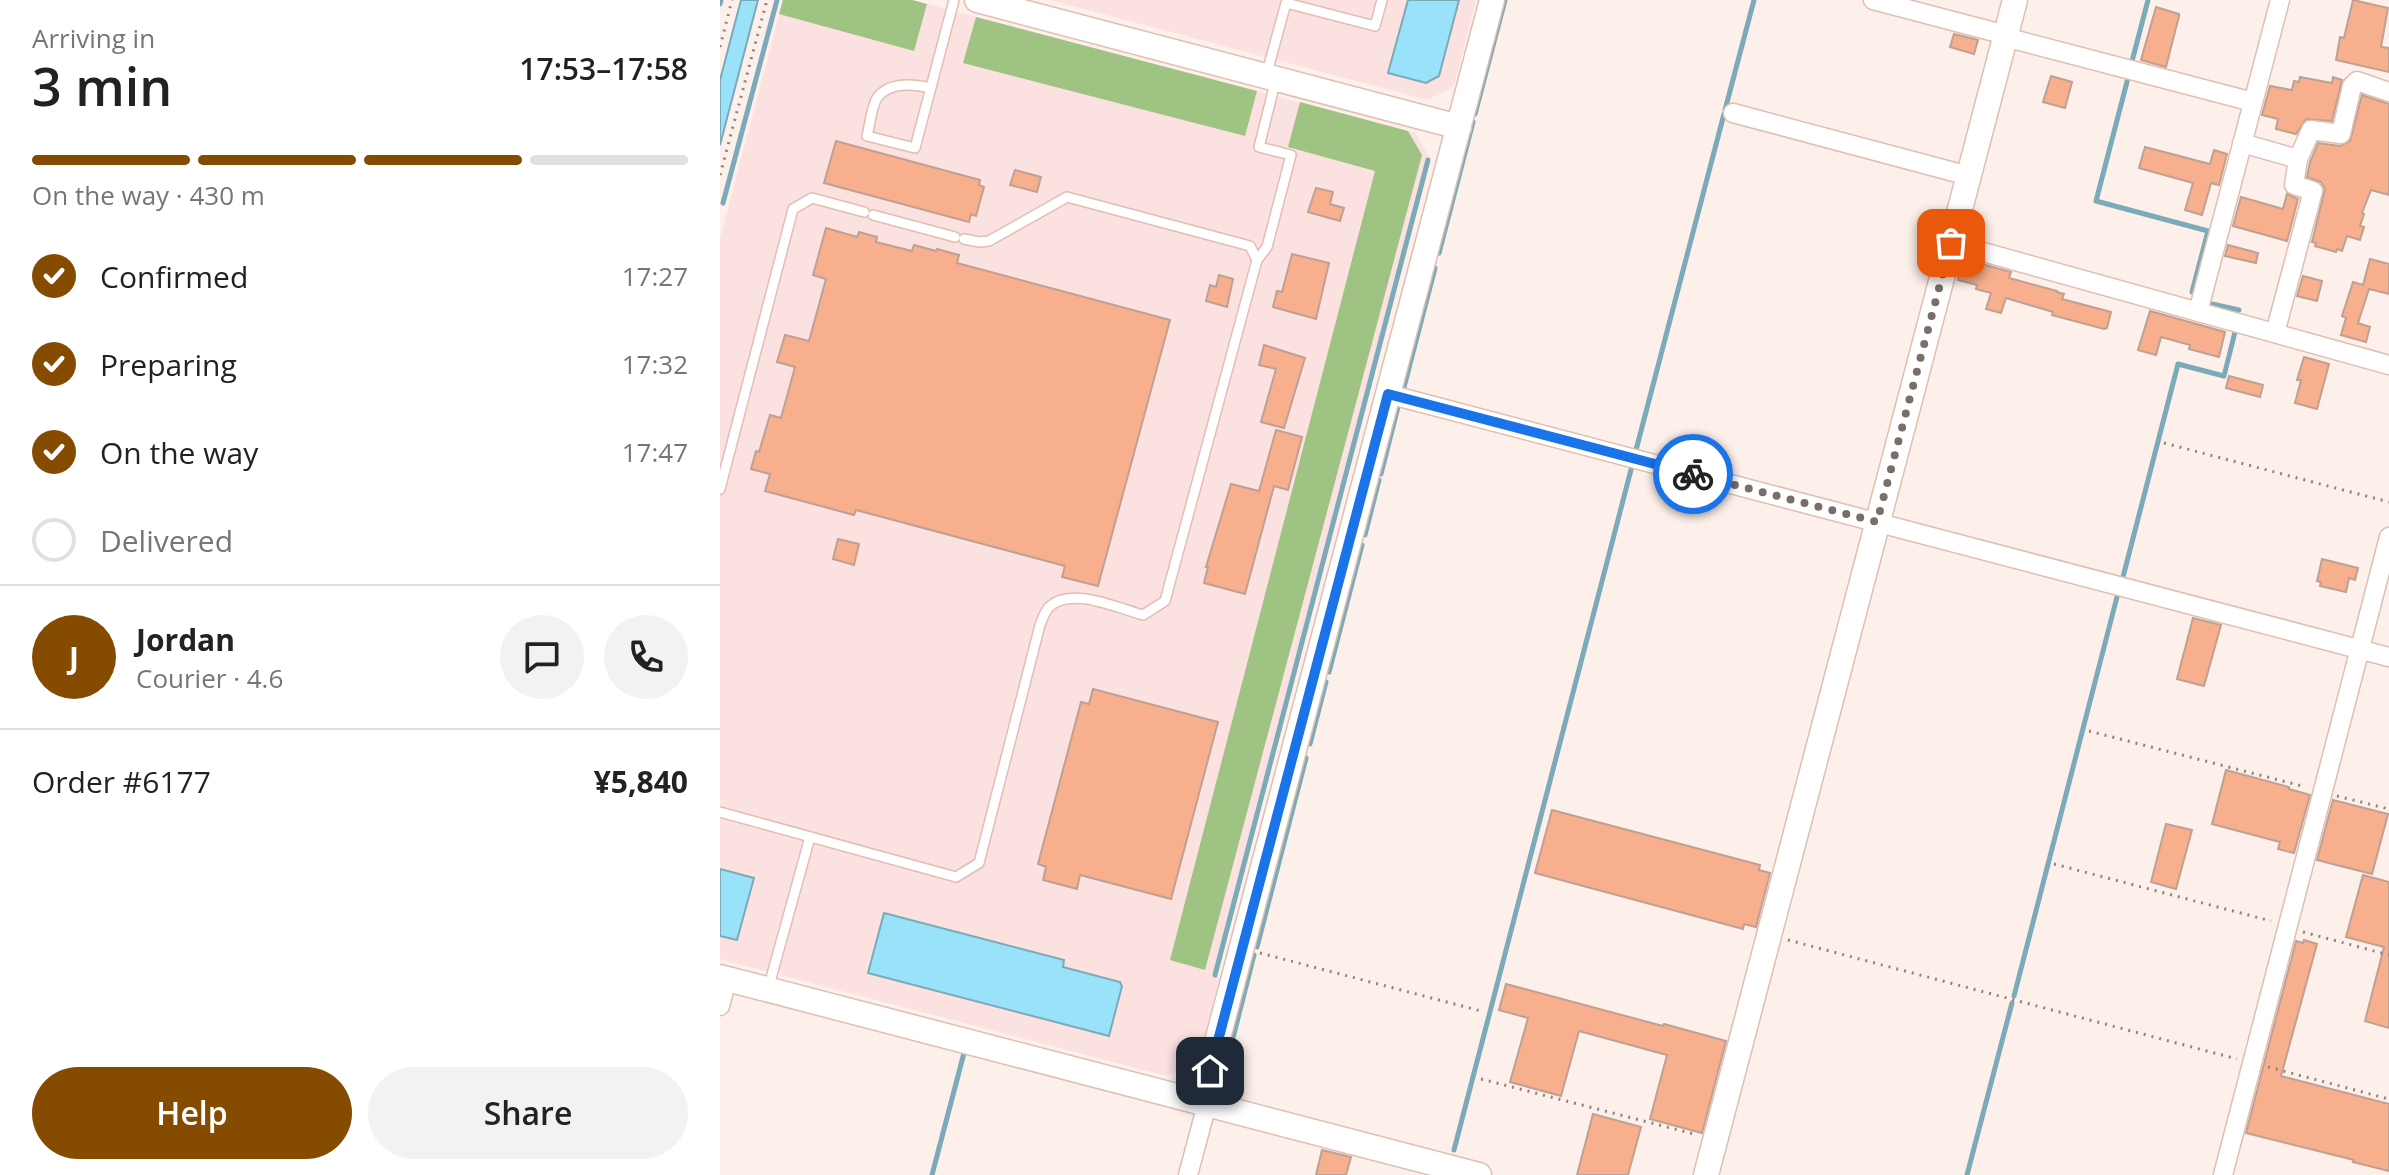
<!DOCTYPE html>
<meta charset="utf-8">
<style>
body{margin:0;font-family:"Open Sans",sans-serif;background:#f2f2f2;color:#222;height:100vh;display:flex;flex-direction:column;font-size:30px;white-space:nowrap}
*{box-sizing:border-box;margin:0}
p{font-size:26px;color:#767676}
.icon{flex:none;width:44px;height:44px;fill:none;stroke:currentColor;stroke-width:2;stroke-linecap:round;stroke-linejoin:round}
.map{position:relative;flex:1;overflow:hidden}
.side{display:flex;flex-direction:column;background:#fff;width:720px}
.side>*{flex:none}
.pin{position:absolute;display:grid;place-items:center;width:68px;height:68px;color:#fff;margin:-34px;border-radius:16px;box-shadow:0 4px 12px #0006}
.courier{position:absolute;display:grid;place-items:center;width:80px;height:80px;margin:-40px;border:6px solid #1a73e8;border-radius:50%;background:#fff;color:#222;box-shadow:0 2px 10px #0007}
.head em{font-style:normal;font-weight:600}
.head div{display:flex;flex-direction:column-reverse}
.head{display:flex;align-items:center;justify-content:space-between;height:136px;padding:0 32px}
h1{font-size:52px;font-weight:600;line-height:60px}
.bar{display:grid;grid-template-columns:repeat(4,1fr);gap:12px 8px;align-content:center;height:96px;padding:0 32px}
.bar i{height:10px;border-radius:6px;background:#e0e0e0}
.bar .current{background:#854c01}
.bar p{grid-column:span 4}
.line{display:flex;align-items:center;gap:20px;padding:0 32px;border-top:2px solid #e0e0e0}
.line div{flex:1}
.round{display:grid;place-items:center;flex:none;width:84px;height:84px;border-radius:42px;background:#f2f2f2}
ol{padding:0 32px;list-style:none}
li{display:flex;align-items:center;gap:24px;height:88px}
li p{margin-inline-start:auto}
li .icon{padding:8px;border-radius:50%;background:#854c01;color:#fff;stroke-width:4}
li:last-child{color:#767676}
li i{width:44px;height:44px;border:4px solid #e0e0e0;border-radius:50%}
.primary-button{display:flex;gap:16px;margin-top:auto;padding:16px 32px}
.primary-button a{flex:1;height:92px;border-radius:48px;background:#854c01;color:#fff;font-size:32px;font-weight:600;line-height:92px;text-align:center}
.primary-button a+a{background:#f2f2f2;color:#222}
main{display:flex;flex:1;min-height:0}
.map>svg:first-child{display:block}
.industrial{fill:#fce1e1}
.forest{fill:#9ec382}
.water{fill:#9ae2f9;stroke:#7baab9;stroke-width:2}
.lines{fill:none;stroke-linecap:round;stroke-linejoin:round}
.stream{stroke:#7baab9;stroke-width:5}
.building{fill:#f8af8e;stroke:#bfa092;stroke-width:2}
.lane-casing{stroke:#e0bfb1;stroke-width:12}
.street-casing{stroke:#e0bfb1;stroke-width:21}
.secondary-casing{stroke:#e0bfb1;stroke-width:27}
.path{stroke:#90837e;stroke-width:3;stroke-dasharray:2 6;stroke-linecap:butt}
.lane{stroke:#fff;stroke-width:9}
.street{stroke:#fff;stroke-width:18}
.secondary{stroke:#fff;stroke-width:24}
.done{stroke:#7a6e68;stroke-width:8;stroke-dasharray:0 14.4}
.route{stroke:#1a73e8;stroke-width:10}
</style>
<main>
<section class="side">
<div class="head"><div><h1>3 min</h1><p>Arriving in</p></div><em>17:53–17:58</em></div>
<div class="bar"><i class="current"></i><i class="current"></i><i class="current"></i><i></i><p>On the way · 430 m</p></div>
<ol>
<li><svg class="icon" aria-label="check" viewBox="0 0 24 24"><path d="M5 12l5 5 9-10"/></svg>Confirmed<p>17:27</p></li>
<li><svg class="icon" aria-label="check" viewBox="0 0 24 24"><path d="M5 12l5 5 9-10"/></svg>Preparing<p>17:32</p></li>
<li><svg class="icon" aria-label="check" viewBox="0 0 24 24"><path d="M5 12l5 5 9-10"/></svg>On the way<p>17:47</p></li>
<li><i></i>Delivered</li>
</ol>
<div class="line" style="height:144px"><b class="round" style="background:#854c01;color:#fff">J</b><div><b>Jordan</b><p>Courier · 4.6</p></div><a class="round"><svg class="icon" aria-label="chat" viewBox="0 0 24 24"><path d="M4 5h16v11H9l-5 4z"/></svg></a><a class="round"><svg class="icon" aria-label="phone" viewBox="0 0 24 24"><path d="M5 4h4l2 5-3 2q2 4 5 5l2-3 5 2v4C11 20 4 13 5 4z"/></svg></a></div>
<div class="line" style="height:104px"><div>Order #6177</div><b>¥5,840</b></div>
<div class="primary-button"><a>Help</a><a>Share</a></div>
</section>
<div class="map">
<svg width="1669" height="1175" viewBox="0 0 1669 1175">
<rect width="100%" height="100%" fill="#fdefe9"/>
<path class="industrial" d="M63 0H192L695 133 708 155 493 976 499 978 479 1056 447 1076 0 959V239Z
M330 0H756L734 86 708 100Z"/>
<path class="forest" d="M63 0H192L207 4 194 51 59 14Z
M256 17 537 91 525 136 243 63Z
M580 102 688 131 702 155 485 970 450 960 655 171 568 147Z"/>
<path class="water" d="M21 0H38L0 145V80Z
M688 0H739L719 76 706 83 668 73Z
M0 869 34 878 17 940 0 936Z
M164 913 344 960 343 967 400 982 402 986 389 1036 148 973Z"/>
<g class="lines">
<path class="stream" d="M0 4 1 0
M1411 65 1428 0
M1408 78 1376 201 1488 231 1472 292
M1005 110 1034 0
M755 114 785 0
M3 203 57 0
M719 253 753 122
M1492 304 1519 310
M684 387 715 268
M916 450 1004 114
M661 474 678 407
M645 535 659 480
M1403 577 1458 364 1504 376 1516 328
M609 672 642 545
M590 744 606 682
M537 947 586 758
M495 975 708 160
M1294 996 1398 593
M498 1097 534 955
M734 1150 912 466
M212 1175 244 1053
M1247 1175 1292 1003"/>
</g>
<path class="building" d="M1633 0 1668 8 1661 47 1669 48V72L1616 60 1620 37 1624 38Z
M1436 7 1459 14V16L1446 67 1421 60Z
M1234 34 1258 40 1254 54 1230 47Z
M1331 76 1352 82 1345 108 1323 102Z
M1580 77 1612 83 1613 77 1622 80 1612 121 1586 119 1576 134 1556 129 1558 119 1542 115 1550 86 1572 90 1574 81 1579 82Z
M1642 95 1669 104V195L1651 190 1642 213 1644 214 1640 226 1644 227 1640 240 1627 236 1622 251 1617 249 1616 252 1595 246 1596 243 1592 242 1605 189 1601 182 1587 177 1590 162 1598 143 1620 146 1630 141Z
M116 141 260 180 259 185 264 187 256 216 251 214 249 222 104 183Z
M1425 147 1490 164 1494 150 1507 154 1499 185 1491 183 1482 215 1465 210 1473 183 1419 168Z
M295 170 321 177 317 192 290 185Z
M596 188 613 192 610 204 624 208 620 221 588 212Z
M1567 194 1578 199 1567 241 1513 226 1521 197 1563 209Z
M106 228 137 237 139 232 157 237 156 242 192 251 194 245 216 251 217 249 239 255 237 263 450 320 378 586 342 577 345 566 136 510 134 515 45 491 50 474 31 469 36 451 39 452 50 415 61 418 75 367 57 362 65 335 89 341 106 279 93 275Z
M1508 245 1538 253 1536 263 1505 256Z
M572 254 609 263 596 319 553 307 557 291 562 292Z
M1243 259 1291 272 1289 278 1337 291V292L1344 294 1342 299 1391 312 1387 328 1384 329 1332 315 1333 312 1286 298 1281 313 1266 309 1271 293 1256 289 1257 285 1238 280Z
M1650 259 1669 264V294L1649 289 1638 323 1650 327 1646 342 1621 335 1626 318 1622 316 1633 282 1643 285Z
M499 275 513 279 507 307 486 301 490 285 496 287Z
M1583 276 1602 281 1597 301 1577 296Z
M1430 311 1505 332 1499 357 1469 349 1470 345 1441 337 1436 355 1418 350Z
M544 345 585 358 564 428 541 422 556 369 539 365Z
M1584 357 1609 364 1597 409 1575 403 1581 380H1577Z
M1509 376 1543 385 1540 397 1506 388Z
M556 430 582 437 568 490 554 486 525 594 484 583 488 567H486L511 484 539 491Z
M118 539 139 544 134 565 113 559Z
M1602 559 1638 568 1635 580 1629 578 1626 592 1600 586 1601 582 1597 581Z
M1473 618 1501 625 1484 686 1457 679Z
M373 689 498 722 451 899 360 875 357 889 323 880 326 867 318 864 361 702 369 704Z
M1506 770 1569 787V789L1590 795 1574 853 1558 849 1560 842 1492 824Z
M1613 800 1668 814 1652 874 1597 860Z
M832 810 1040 865 1039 870 1050 873 1036 927 1024 924 1023 929 815 873Z
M1446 824 1472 830 1456 889 1431 882Z
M1643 875 1669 882V1028L1645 1021 1664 947 1626 937Z
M1584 940 1597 944 1561 1076 1669 1104V1171L1633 1162 1634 1160 1526 1133 1576 941 1583 943Z
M786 984 943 1026 944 1024 1006 1041 982 1133 930 1119 947 1055 859 1031 841 1096 790 1082 808 1018 779 1010Z
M873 1114 921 1127 908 1175H857Z
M602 1150 631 1157 626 1175H596Z"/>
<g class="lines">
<defs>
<path id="lane" d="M546 76 566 3 655 26 662 0
M211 88C194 84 169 81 157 98 151 108 150 125 147 136L195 148 234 0
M153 215 235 237
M537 260 547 247 571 155 539 147 556 79
M0 489 73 209 92 198 144 212
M0 812 236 877 259 863 320 625C322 620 325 611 329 607 350 586 398 608 423 615L445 601 537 260 530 246 347 197 269 241 259 242 244 239
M48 989 90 837"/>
<path id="street" d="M1153 0 1286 35
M1285 37 1533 102
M1013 113 1249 176
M1522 143 1578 159 1574 185 1593 191 1555 333
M1578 159 1591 130 1621 134 1632 86 1637 81 1669 92
M1231 243 1669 365
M1478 312 1560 0
M668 394 1669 657
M0 1006 7 979
M468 1175 487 1104
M1503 1175 1669 537"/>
<path id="secondary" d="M257 0 739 127
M0 977 759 1175
M481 1102 772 0
M986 1175 1295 0"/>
</defs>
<use href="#lane" class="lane-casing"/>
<use href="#street" class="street-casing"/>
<use href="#secondary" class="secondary-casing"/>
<path class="path" d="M0 47 12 0
M0 175 47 0
M1444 443 1669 502
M1369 731 1586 787
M1617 796 1669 809
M1334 864 1551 921
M1583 932 1669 955
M1068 940 1517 1059
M540 953 761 1011
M1548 1067 1669 1099
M761 1079 978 1135"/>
<use href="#lane" class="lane"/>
<use href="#street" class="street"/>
<use href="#secondary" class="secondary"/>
</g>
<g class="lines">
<path class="done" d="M973 474 1157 522 1231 243"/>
<path class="route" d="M490 1071 668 394 973 474"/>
</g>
</svg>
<div class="pin" style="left:1231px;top:243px;background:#ea580c"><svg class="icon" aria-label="bag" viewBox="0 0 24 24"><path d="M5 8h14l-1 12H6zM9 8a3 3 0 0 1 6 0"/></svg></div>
<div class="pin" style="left:490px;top:1071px;background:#1f2937"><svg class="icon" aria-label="home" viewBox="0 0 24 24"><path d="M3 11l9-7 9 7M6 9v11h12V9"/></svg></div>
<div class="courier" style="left:973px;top:474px"><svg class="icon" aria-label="bike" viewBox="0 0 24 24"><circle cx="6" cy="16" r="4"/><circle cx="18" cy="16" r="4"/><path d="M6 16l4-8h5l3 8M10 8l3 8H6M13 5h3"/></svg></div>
</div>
</main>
